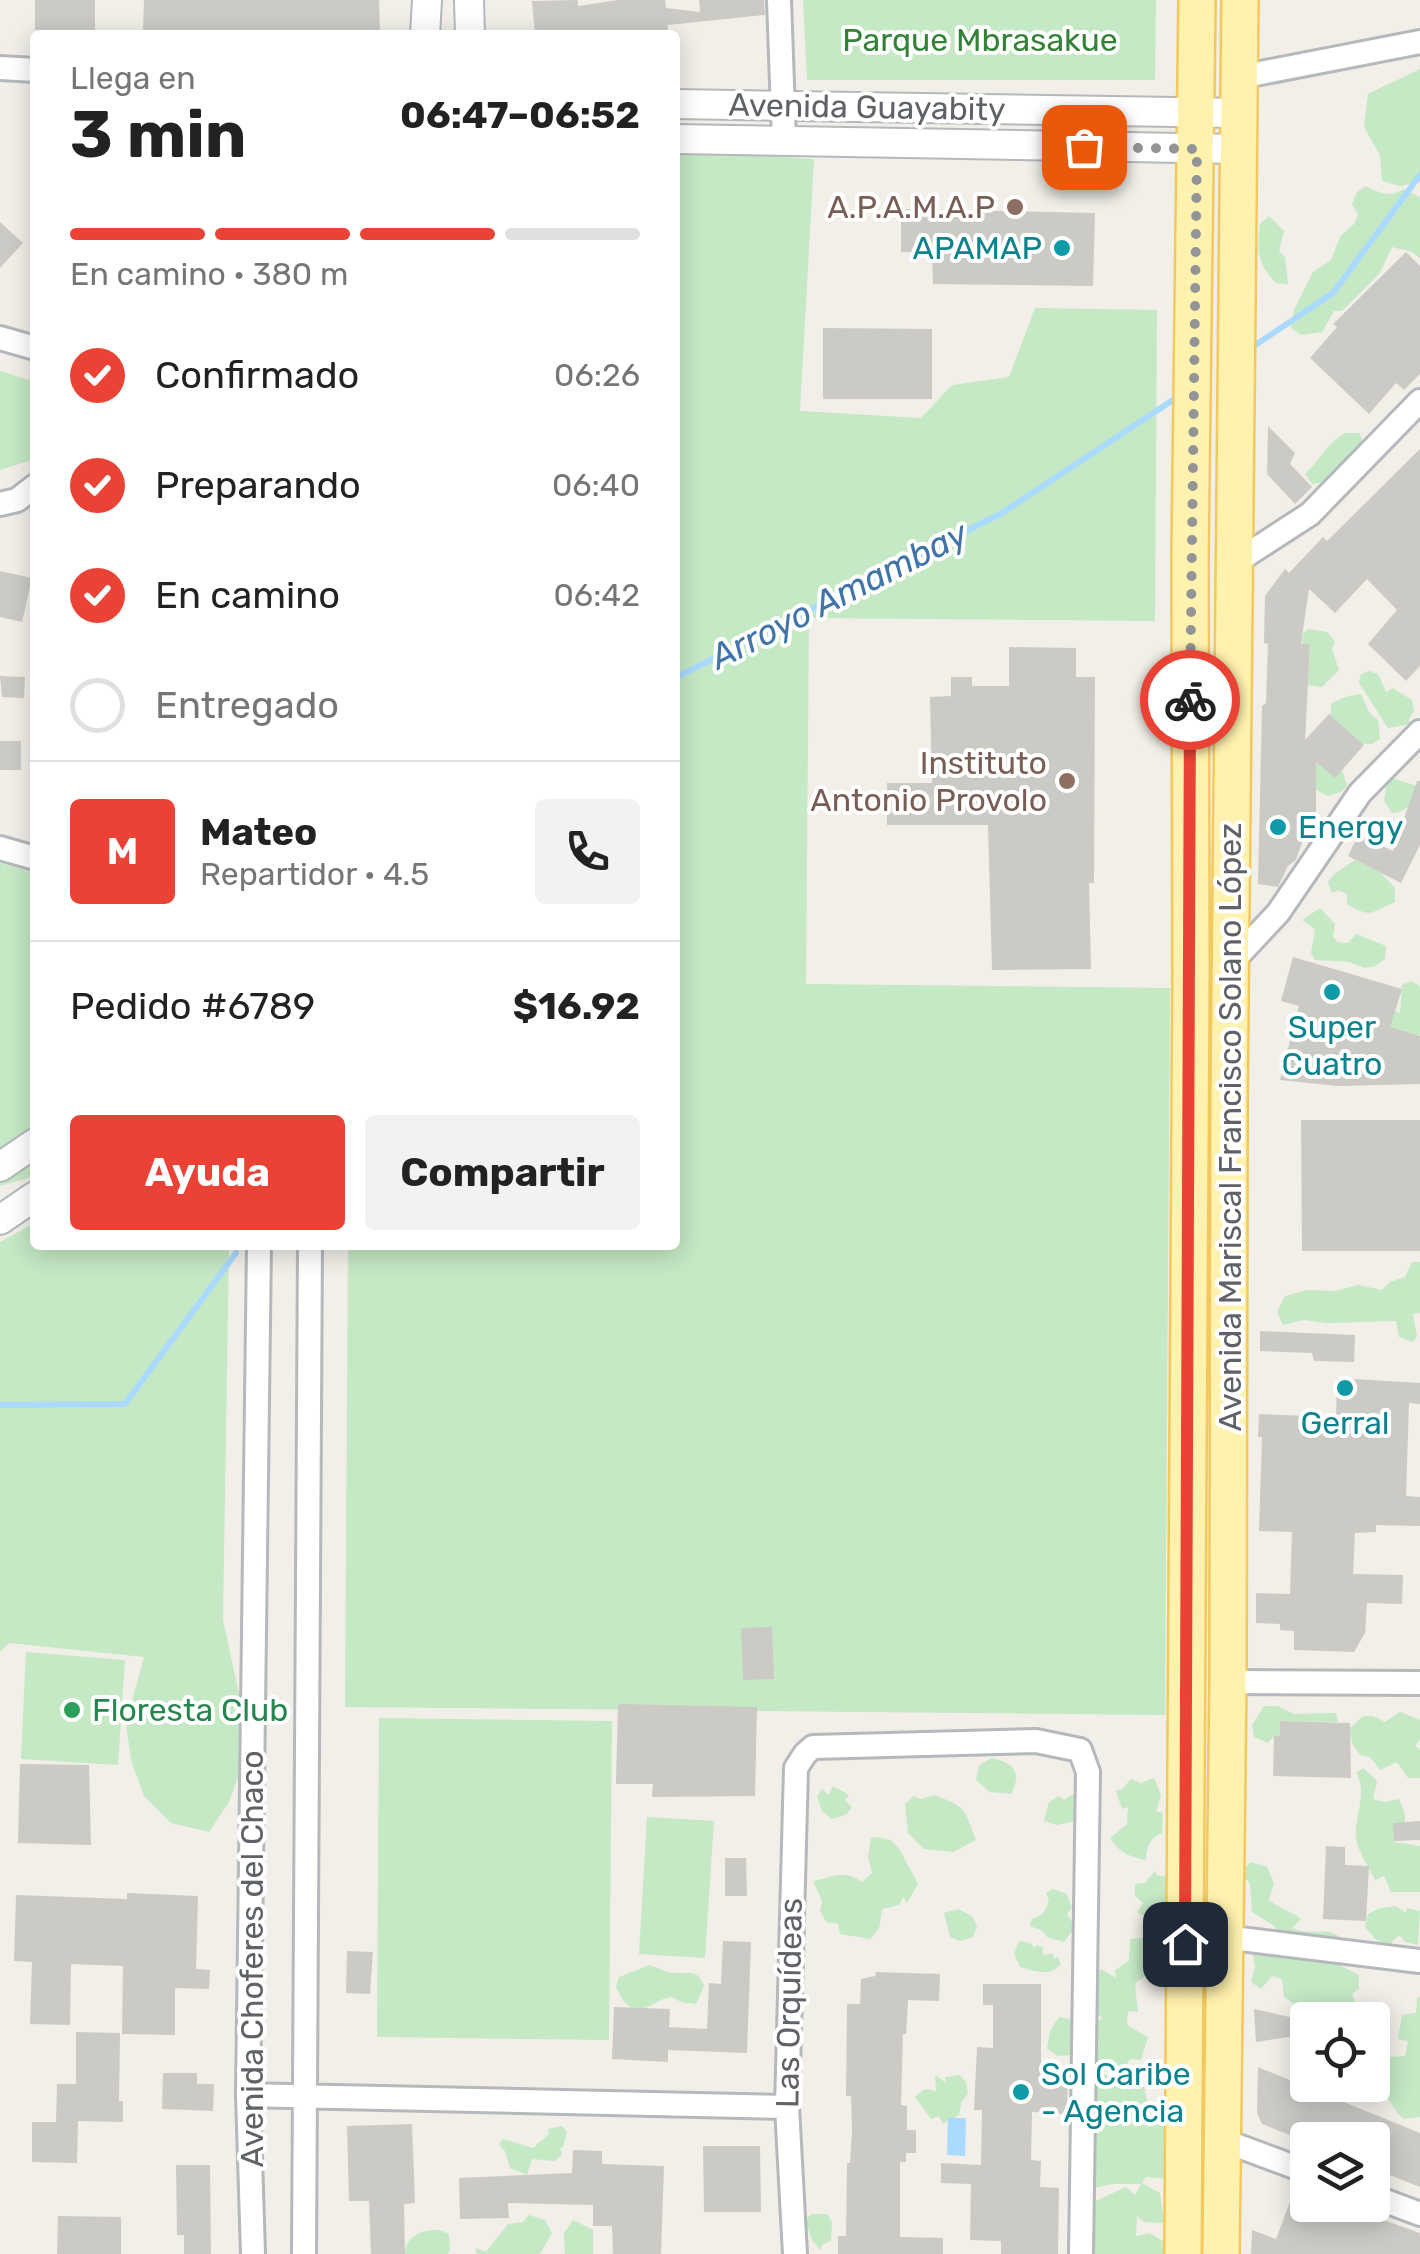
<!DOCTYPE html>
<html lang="es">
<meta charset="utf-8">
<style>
body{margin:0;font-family:Rubik,sans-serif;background:#f2f2f2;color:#222;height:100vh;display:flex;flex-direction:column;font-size:38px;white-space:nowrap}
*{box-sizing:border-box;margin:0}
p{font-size:32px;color:#767676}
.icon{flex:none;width:55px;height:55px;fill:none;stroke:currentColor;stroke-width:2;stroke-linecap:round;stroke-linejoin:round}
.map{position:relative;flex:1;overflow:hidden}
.details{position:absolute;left:30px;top:30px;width:650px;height:1220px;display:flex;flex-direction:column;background:#fff;border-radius:10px;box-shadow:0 5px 25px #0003}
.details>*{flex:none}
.buttons{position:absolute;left:1290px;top:2002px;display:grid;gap:20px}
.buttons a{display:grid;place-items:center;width:100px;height:100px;border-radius:10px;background:#fff;box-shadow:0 5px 25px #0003;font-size:50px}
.pin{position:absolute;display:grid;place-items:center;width:85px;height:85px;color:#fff;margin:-42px;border-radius:20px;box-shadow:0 5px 15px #0006}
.courier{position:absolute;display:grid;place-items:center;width:100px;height:100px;margin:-50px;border:8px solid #ea4335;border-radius:50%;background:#fff;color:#222;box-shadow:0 2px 12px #0007}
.overview em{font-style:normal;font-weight:700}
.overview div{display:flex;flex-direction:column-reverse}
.overview{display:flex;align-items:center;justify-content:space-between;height:170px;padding:0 40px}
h1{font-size:65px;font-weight:700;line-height:75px}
.bar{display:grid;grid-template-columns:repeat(4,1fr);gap:15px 10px;align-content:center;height:120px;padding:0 40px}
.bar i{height:12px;border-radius:8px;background:#e0e0e0}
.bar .on{background:#ea4335}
.bar p{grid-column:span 4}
.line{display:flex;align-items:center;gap:25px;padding:0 40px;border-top:2px solid #e0e0e0}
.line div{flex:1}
.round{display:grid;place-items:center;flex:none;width:105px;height:105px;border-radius:10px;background:#f2f2f2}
ol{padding:0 40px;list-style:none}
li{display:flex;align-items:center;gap:30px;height:110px}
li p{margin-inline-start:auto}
li .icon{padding:10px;border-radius:50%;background:#ea4335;color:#fff;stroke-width:4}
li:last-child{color:#767676}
li i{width:55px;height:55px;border:5px solid #e0e0e0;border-radius:50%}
.button{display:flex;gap:20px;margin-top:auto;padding:20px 40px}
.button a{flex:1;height:115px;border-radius:10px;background:#ea4335;color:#fff;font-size:40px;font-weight:700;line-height:115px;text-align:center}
.button a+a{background:#f2f2f2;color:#222}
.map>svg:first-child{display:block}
.green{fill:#c5e8c5}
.water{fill:#aadaff}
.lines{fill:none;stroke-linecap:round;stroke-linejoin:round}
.stream{stroke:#aadaff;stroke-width:6}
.building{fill:#cccac5}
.minor-casing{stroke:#b5b8bc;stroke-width:28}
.tertiary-casing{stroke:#b5b8bc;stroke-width:32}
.primary-casing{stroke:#f2c960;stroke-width:40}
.minor{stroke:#fff;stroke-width:22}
.tertiary{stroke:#fff;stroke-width:28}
.primary{stroke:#fff2af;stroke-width:35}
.done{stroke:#929495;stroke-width:10;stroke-dasharray:0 18}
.route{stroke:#ea4335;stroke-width:12}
.education-dot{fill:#8d6e63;stroke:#fff;stroke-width:4}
.culture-dot{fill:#0f9aa8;stroke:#fff;stroke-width:4}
.leisure-dot{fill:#2e9e5b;stroke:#fff;stroke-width:4}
.labels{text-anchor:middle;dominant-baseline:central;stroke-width:8;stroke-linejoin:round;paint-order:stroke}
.park-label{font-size:32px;fill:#348238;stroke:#fff}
.street-label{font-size:32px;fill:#5f6368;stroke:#fff}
.education-label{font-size:32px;fill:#785e54;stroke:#fff;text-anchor:end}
.culture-label{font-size:32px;fill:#0d838f;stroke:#fff;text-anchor:start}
.leisure-label{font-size:32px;fill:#27864d;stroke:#fff;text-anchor:start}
.water-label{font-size:35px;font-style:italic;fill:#4174aa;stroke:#fff}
</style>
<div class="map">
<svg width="1420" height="2254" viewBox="0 0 1420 2254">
<rect width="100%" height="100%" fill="#f1efe8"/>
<path class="green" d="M803 0H1156L1155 80H807Z
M1420 69V182L1400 186 1382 181 1380 155 1364 127 1368 94Z
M675 150 814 159 800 411 921 418 952 385 1009 377 1035 308 1157 310 1155 621 809 618 806 984 1170 988 1165 1715 345 1707 348 1245H675Z
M1366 186C1379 193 1390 198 1403 189L1420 197V258L1412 252 1392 247 1380 273 1342 311H1334L1322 332 1301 335 1291 328 1294 310 1313 272 1331 260 1341 235 1354 224 1358 214 1352 204 1357 192Z
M1269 216 1284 231 1279 252 1285 257 1288 284 1276 283C1257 263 1257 251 1260 224Z
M0 371 35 382V455L32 460 0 470Z
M1346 433H1359L1365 446C1352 458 1330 468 1325 482L1312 484 1305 474C1321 460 1327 442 1346 433Z
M1309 629 1327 632 1335 642 1332 649 1339 670 1322 687 1308 685 1310 644H1302L1303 633Z
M1369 671 1378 674 1386 692 1393 688 1412 700 1414 711 1409 719 1410 724 1388 728 1359 683 1361 674Z
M1361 694 1369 712 1378 720 1380 739 1372 744H1363L1331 716V704L1345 697Z
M1318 763 1335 778 1342 770 1347 786 1341 792 1328 796 1316 790V775L1308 766Z
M1392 778 1414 785 1418 791C1412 803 1407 812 1392 813L1384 801 1387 782Z
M1355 860 1380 872 1395 888V902C1372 912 1371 919 1347 904V894L1338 890 1332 893 1328 882 1333 875Z
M0 863 35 873V1176L0 1186Z
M1320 908 1335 924 1333 936 1337 942 1348 943 1356 934 1386 946 1385 959 1375 966 1365 968 1349 962 1315 960 1311 953 1315 929 1302 920Z
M1412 981 1420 986V1035L1413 1037 1402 1030 1381 1029 1392 1010 1400 1013 1402 985Z
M35 1223V1245H229L223 1620 239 1694 241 1769 229 1802 209 1832 171 1823 144 1796 131 1760 126 1723 144 1657 9 1643 0 1652V1242Z
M1412 1262H1420V1313L1413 1314 1417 1337 1412 1342 1399 1337 1396 1321 1328 1323 1303 1320 1283 1325 1277 1312 1285 1296 1307 1290 1335 1291 1358 1285 1382 1290 1390 1282 1405 1277Z
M26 1652 125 1660 118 1765 21 1759Z
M1264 1706H1278L1294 1714 1336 1713 1338 1722 1280 1721V1736H1274L1268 1743 1254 1737 1252 1725Z
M1400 1712 1420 1720V1739L1415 1746 1420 1749V1778H1408L1397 1762 1380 1770 1370 1757 1360 1755 1352 1743 1350 1728 1363 1716H1373L1385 1722Z
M379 1718 612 1721 609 2040 377 2037Z
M991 1758C1013 1762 1023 1772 1011 1794L990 1792 976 1780 979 1766Z
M1363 1768 1377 1781 1373 1799 1384 1802 1399 1799C1408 1818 1407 1827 1394 1842L1420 1846V1892H1391L1384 1876 1375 1880C1369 1867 1357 1851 1356 1836 1355 1813 1368 1793 1356 1773Z
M1154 1778 1161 1795 1156 1811 1163 1813 1162 1833C1149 1839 1147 1846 1146 1860 1128 1856 1120 1853 1110 1838L1127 1824 1128 1807 1122 1809 1116 1791 1122 1789 1131 1779 1141 1783Z
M833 1786 849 1795 845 1800 852 1807 847 1814 832 1819 822 1811 817 1797 822 1789 828 1795Z
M1073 1794 1077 1800 1076 1821 1057 1825 1044 1821 1049 1802 1059 1796 1064 1800Z
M934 1795C967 1807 964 1809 976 1840L953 1852 924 1849 908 1833 905 1804 914 1796 921 1799Z
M647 1817 714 1821 705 1958 639 1954Z
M877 1837 891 1840 900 1850 918 1884 907 1903 903 1897 899 1905 882 1909 879 1929 870 1939 840 1934 838 1924 826 1922 820 1911 822 1901 813 1881C832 1877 845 1869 862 1882L872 1873 868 1857 871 1838Z
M1251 1862 1267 1867 1274 1883 1269 1900C1279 1909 1290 1910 1301 1919L1292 1928C1322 1940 1335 1916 1353 1959L1341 1966 1359 1975V1989L1352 1994 1357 2007 1370 2008 1378 2022 1373 2027 1372 2020H1326L1322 2011 1294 2004 1284 1997 1282 1979 1272 1976 1261 1989 1251 1982 1255 1967 1251 1940 1274 1934 1276 1927 1252 1912 1250 1884 1241 1872Z
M1155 1871 1157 1875 1167 1877 1172 1888 1175 1916 1168 1912C1155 1921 1149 1920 1137 1912L1143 1903 1135 1896V1884L1145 1883Z
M1053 1889 1067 1894 1072 1908 1067 1914 1075 1927 1064 1942 1047 1937 1043 1931 1030 1926 1031 1920 1043 1914 1049 1901 1046 1893Z
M1396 1906 1406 1913 1407 1908 1420 1911 1418 1945 1405 1942 1399 1935 1389 1945 1375 1939 1365 1927 1368 1914 1380 1908Z
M958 1909 972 1916 977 1926 973 1937 960 1941 950 1937 944 1913Z
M1144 1938 1147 1947 1160 1949 1167 1956 1161 1966 1160 1979 1149 1973 1135 1983 1138 2012 1128 2011 1127 2025 1148 2037 1141 2060 1131 2059 1116 2075 1107 2067 1090 2065 1091 2054 1099 2043 1093 2026 1102 2018 1094 2011 1093 1979 1101 1969 1116 1978 1115 1970 1129 1961 1130 1939Z
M1019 1941 1030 1943 1035 1948 1037 1945 1043 1948V1955L1053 1953 1054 1958 1059 1957 1060 1965C1049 1977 1035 1971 1020 1967L1014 1954Z
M650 1965C658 1968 667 1973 676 1973 690 1974 698 1969 704 1986L696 2004 681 2002 672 1997C657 1999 650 2008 636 2011L624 2002 616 1987 619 1977Z
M1420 1997V2117L1403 2119C1385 2099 1378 2083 1389 2057L1405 2056 1408 2041 1398 2039 1402 2015 1416 2013 1417 1998Z
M1059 2017 1070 2019 1078 2034 1071 2039 1074 2046 1070 2055 1058 2056 1047 2049 1050 2031Z
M1103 2074 1129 2086 1144 2087 1151 2116H1164L1174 2132 1170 2179 1146 2177 1142 2183 1160 2193 1164 2223 1144 2222 1137 2216 1136 2236 1150 2233 1167 2244 1165 2254H1087V2205L1126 2187 1135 2195 1141 2184H1113L1092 2188 1089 2103Z
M935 2075 946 2083 945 2077 960 2075 966 2082 968 2094 962 2101 959 2115 943 2124 939 2116 931 2119 915 2097 925 2089 936 2091Z
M562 2126 567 2132 563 2147 560 2148 562 2155 554 2161 532 2159 527 2175 510 2168 505 2151 499 2145 503 2139 533 2148 549 2134 548 2129Z
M812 2214H827L832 2222 831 2241 823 2244 820 2250 812 2240 805 2220Z
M529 2215 545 2220 552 2233 540 2254H477L475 2248 486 2252 508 2224 523 2222Z
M573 2220 593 2230V2254H565L564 2233Z
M440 2230 449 2234 450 2251 447 2254H405C406 2235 423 2229 440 2230Z"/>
<path class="water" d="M948 2118H966L965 2156 947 2155Z"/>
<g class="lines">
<path class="stream" d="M1248 350 1333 293 1420 175
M675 678 1002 513 1179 396
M0 1405 125 1404 236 1253"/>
</g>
<path class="building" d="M35 0H95V30H35Z
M144 0H379L380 35 143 34Z
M578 0V6L618 0H665L666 8 700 12 699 0H764L765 15 668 25 667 35H535L532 1Z
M901 209 1095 213 1093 286 933 284 932 252H901Z
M0 222 23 243 0 268Z
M1406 252 1420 266V374L1404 390 1396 383 1369 414 1310 358 1337 327 1333 324Z
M823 328 932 329V399H823Z
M1268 426 1295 453 1290 464 1312 487 1295 504 1267 474Z
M1420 449V666L1406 681 1368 644 1397 610 1367 579 1335 613 1309 589 1301 644H1310L1305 740 1329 714 1364 745 1335 778 1316 762V813H1312L1296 860 1288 866 1278 887 1258 884 1262 706 1266 703 1268 644 1264 643 1265 596 1285 569 1289 573 1323 537 1327 541Z
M0 571 32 578 22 622 0 617Z
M1009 647 1076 648V677H1095L1094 883H1089L1091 969 992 970 988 825H887V783H932L930 697 951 696V677H972V686H1009Z
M0 676 25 677 24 698 2 697Z
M0 741H21V770H0Z
M1417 781H1420V845L1401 883 1348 856 1358 835 1393 851Z
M1293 957 1402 989 1390 1027 1420 1036V1084L1338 1086 1280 1080 1299 1006 1281 1001Z
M1301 1120H1420V1251H1302Z
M1260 1331 1355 1335 1354 1362 1314 1361 1312 1353 1260 1351Z
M1337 1378 1420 1383V1404L1409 1403 1406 1496 1420 1497V1526L1376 1525V1532L1355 1533 1353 1574 1403 1575 1402 1604 1367 1603 1365 1633 1354 1652 1294 1650V1631L1280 1630V1624L1256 1623V1593L1290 1594 1292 1532 1259 1531 1262 1437H1258L1259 1414 1336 1417Z
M772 1627 774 1679 743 1680 741 1628Z
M618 1704 757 1707 755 1796 652 1797 653 1784H616Z
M1280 1721 1350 1723 1351 1778 1273 1776 1274 1736H1280Z
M20 1764 89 1765 91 1845 18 1843Z
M1420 1821V1840L1394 1841 1393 1823Z
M1326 1846 1345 1847V1865L1369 1866 1366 1921 1323 1919Z
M725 1858H746L747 1896H725Z
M127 1893 198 1896 196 1969 210 1970 209 1989 175 1988V2035L122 2034 123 1966 71 1964 70 2025 30 2024 32 1962 14 1961 16 1895 127 1899Z
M723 1941 751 1942 747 2053 668 2050V2062L612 2059 614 2007 670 2009 669 2027 707 2029 709 1983 721 1984Z
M347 1951 373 1952 370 1994 346 1993Z
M876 1972 940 1974 939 2001 908 2000 906 2034H903L901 2105 907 2106V2130H916V2153H906V2162H900V2237L943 2238V2254H838V2236H846L847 2163H850L852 2132 851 2096H846L847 2004H860L861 1979 875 1976Z
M983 1984H1041V2074L1068 2075 1067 2114 1032 2112 1031 2160 1041 2161 1040 2187 1059 2188 1058 2254H1001V2241L970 2240 971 2184 941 2183V2163L981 2165 982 2110H974L977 2047 993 2048V2005H983Z
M1254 2009 1294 2018 1295 2036 1256 2042Z
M76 2032 120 2033 119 2101H123V2122L78 2121 77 2163 32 2162V2122H56L57 2084H76Z
M1258 2067 1420 2133V2187L1372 2168V2140H1302L1262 2124 1257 2113Z
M163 2073H197V2084H214L213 2111 162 2109Z
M412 2124 415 2203 404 2204 405 2254H371L369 2201H349L347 2126Z
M703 2146H760L761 2212H704Z
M573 2150 602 2151V2164L664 2166 661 2254H613L612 2226H593V2205L508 2203 509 2218 460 2219 459 2178 572 2173Z
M176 2165H210L211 2254H184V2235H177Z
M1293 2194 1308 2197V2205H1342L1420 2233V2254H1251L1252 2230 1276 2239Z
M58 2216 121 2217V2254H57Z"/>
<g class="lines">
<defs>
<path id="minor" d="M779 0 784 140
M0 68 35 70
M1240 77 1420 42
M0 338 35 348
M0 504 17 500 35 486
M1233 564 1310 514 1420 401
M0 848 35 858
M1231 963 1278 913 1360 793 1420 732
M1228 1682 1420 1683
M1224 1937 1420 1961
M248 2095 787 2107
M1222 2140 1308 2172
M1372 2196 1420 2214
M253 2254 248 2095 259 1245
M304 2254 310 1245
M795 2254 787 2107 796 1768 805 1754 813 1747 1036 1741 1080 1750 1088 1772 1081 2254"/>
<path id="tertiary" d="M469 0 470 35
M425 35 427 0
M675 104 1240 113
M675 139 1239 149
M0 1167 35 1143
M0 1220 35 1196"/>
<path id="primary" d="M1183 2254 1191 973 1190 556 1197 0
M1221 2254 1228 1682 1229 1104 1240 0"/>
</defs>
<use href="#minor" class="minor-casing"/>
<use href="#tertiary" class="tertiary-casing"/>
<use href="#primary" class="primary-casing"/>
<use href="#minor" class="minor"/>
<use href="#tertiary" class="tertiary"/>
<use href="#primary" class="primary"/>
</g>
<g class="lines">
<path class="done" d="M1084 147 1197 149 1190 700"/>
<path class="route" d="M1185 1944 1190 700"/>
</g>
<g class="education-dot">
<circle cx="1015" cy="207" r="10"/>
<circle cx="1067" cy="781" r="10"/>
</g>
<g class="culture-dot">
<circle cx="1062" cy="248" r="10"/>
<circle cx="1278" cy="827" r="10"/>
<circle cx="1332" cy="992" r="10"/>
<circle cx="1345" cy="1388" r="10"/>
<circle cx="1021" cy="2092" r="10"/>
</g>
<circle class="leisure-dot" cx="72" cy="1710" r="10"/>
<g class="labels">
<g class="park-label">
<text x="980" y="40">Parque Mbrasakue</text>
</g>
<g class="street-label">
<text transform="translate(867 107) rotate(1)">Avenida Guayabity</text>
<text transform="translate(1230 1127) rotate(-90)">Avenida Mariscal Francisco Solano López</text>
<text transform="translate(252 1959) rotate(-90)">Avenida Choferes del Chaco</text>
<text transform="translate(789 2003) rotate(-89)">Las Orquídeas</text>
</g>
<g class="education-label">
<text x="995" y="207">A.P.A.M.A.P</text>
<text x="1047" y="763">Instituto<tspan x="1047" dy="37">Antonio Provolo</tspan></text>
</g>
<g class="culture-label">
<text x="1042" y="248" text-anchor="end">APAMAP</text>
<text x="1298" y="827">Energy</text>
<text x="1332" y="1027" text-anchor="middle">Super<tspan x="1332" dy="37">Cuatro</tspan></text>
<text x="1345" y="1423" text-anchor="middle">Gerral</text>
<text x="1041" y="2074">Sol Caribe<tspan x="1041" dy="37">- Agencia</tspan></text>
</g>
<g class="leisure-label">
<text x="92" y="1710">Floresta Club</text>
</g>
<g class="water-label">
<text transform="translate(839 595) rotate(-27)">Arroyo Amambay</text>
</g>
</g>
</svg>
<div class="buttons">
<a><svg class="icon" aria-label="locate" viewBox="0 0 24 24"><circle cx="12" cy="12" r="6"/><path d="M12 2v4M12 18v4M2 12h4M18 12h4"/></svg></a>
<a><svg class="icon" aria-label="layers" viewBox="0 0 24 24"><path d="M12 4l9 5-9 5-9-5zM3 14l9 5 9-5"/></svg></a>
</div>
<div class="pin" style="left:1084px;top:147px;background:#ea580c"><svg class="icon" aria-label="bag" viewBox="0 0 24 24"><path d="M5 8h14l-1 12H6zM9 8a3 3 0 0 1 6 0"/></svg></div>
<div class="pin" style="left:1185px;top:1944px;background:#1f2937"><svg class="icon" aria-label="home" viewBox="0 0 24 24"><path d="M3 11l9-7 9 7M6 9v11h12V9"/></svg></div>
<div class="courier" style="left:1190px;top:700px"><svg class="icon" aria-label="bike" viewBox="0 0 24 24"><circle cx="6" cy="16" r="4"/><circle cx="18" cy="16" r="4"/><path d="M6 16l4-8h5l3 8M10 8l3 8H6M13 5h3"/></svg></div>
<section class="details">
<div class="overview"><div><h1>3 min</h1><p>Llega en</p></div><em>06:47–06:52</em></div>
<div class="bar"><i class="on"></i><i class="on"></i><i class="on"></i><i></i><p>En camino · 380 m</p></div>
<ol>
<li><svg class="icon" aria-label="check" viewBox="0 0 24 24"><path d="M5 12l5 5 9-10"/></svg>Confirmado<p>06:26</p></li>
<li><svg class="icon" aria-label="check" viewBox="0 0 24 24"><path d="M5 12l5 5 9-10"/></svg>Preparando<p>06:40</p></li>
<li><svg class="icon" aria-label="check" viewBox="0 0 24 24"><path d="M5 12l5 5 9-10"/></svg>En camino<p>06:42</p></li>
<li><i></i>Entregado</li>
</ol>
<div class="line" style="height:180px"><b class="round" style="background:#ea4335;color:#fff">M</b><div><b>Mateo</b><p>Repartidor · 4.5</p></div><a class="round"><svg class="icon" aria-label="phone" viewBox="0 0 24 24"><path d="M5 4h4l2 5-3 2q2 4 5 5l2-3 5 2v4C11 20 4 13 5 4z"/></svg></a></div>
<div class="line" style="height:130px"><div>Pedido #6789</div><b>$16.92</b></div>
<div class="button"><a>Ayuda</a><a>Compartir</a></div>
</section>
</div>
